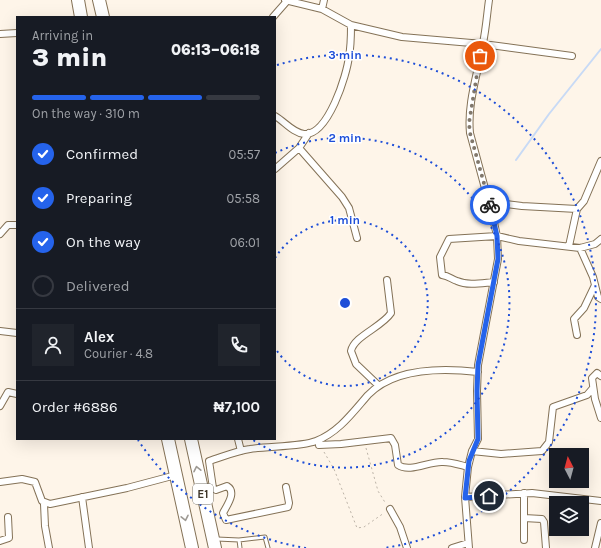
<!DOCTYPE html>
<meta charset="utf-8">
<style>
body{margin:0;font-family:Karla,sans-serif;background:#20242c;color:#f1f3f6;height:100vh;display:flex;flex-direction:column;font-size:15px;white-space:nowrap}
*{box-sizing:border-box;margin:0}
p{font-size:13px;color:#9ea1a6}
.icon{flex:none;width:22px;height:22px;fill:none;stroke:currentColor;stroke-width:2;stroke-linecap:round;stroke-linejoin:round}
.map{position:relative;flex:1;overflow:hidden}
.side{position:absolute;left:16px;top:16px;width:260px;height:424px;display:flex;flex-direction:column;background:#171b24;border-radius:0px;box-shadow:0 4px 16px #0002}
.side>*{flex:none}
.needle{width:26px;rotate:354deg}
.buttons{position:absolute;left:549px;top:448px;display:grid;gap:8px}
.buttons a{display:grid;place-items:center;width:40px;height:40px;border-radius:0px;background:#171b24;box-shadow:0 4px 16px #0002;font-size:20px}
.pin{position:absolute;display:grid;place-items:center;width:34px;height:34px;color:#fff;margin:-17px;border:2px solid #fff;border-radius:50%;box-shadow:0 1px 4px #0007}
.courier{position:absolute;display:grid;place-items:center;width:40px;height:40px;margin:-20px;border:3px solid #2563eb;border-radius:50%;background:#fff;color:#222;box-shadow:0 1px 5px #0007}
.summary em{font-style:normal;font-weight:800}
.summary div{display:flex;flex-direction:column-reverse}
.summary{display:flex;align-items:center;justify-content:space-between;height:68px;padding:0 16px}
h1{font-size:26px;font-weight:800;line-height:30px}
.bar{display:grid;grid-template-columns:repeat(4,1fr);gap:6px 4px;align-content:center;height:48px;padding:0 16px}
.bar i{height:5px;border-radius:3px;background:#363941}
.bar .selected{background:#2563eb}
.bar p{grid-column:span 4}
.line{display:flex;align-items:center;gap:10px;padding:0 16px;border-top:1px solid #363941}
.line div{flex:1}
.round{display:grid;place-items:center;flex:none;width:42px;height:42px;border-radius:0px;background:#20242c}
ol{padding:0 16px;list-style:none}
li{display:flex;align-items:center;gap:12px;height:44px}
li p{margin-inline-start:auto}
li .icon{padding:4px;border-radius:50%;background:#2563eb;color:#fff;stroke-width:4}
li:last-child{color:#9ea1a6}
li i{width:22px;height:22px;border:2px solid #363941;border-radius:50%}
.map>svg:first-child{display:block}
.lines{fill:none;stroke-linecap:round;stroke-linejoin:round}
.stream{stroke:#c8daf5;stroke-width:2}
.lane-casing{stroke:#847257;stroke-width:5}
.street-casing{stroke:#847257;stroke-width:8}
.highway-casing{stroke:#847257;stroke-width:14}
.path{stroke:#bdb4a8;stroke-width:1;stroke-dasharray:2 3;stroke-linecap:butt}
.lane{stroke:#fff;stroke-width:3}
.street{stroke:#fff;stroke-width:6}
.highway{stroke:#fff;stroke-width:12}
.oneway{stroke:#9e9a94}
.done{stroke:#81786c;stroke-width:4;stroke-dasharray:0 7.2}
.route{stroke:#2563eb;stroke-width:5}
.ring{fill:none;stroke:#1d4ed8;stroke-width:2;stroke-dasharray:2 4}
.labels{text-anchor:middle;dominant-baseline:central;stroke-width:3;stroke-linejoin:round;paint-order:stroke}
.shield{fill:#fff;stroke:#777269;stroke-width:1}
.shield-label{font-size:12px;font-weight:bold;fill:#3d3529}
.centre{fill:#1d4ed8;stroke:#fff;stroke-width:2}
.ring-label{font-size:12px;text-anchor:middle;font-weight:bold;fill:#1d4ed8;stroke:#fff;stroke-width:3;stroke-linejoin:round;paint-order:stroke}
</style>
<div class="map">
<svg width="601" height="548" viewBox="0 0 601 548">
<rect width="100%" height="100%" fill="#fef5e9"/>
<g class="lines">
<path class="stream" d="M516 160 549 114 601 49"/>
<defs>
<path id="lane" d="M217 539 239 540 240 548
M239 540 265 537 268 548"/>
<path id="street" d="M285 0 322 9 351 25 402 37 483 44 572 56
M322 9 324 0
M273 17 287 1
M0 34 17 33
M275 116C284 121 293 133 304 134 328 136 347 75 349 56 351 46 351 35 351 25
M299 148 342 197 349 208 357 238
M275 169 299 148 309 133
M490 202 522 206 577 209 584 201 601 161
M0 234 8 225H17
M569 246 577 209
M580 248 593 277 598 297 601 299
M494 282C482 283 468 286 457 281 451 279 449 276 442 275L440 257 449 239 497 236 519 241 580 248 595 244 601 239
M0 331 17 333
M577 335 574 319 584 308 595 285
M601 376 597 373 592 378 595 399 601 418
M379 386 356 364 351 351C354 336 382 327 391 313L387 280
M0 406 8 392 17 394
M238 439 241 451
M319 445 341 444 391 438 395 445 398 465C410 473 429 461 443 462 452 462 460 465 468 467
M472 451 501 454 542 451 549 442 553 407 587 395 593 388
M0 482 22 479 35 482 42 501 50 504 127 488 176 475
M286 487 289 503 288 507 226 520 223 513C227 505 237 492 227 486L216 490 213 488 209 461C222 457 236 451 250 449 267 446 301 447 316 441 339 432 353 412 368 395 395 367 443 368 478 372
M524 493V540
M82 497 89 548
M465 497 532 493 601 501
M44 504 45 526 49 548
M390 509 400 527 407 548
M524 518 542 519 544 522 546 548
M0 541 9 538 8 517
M452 548 468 543
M469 548 465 497 468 467 472 451 478 439 477 391 478 365 498 259 497 236 493 218 470 133C467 103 478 73 483 43 486 29 487 14 489 0
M595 548 601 523"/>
<path id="highway" d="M78 0 81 17
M99 0 103 17
M168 439 192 548
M191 439 215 548"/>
</defs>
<use href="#lane" class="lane-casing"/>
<use href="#street" class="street-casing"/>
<use href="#highway" class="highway-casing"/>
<path class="path" d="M366 448 378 491 386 504
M324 452 334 469 357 528 364 527 384 513"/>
<use href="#lane" class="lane"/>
<use href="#street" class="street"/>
<use href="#highway" class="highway"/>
</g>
<defs><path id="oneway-chevron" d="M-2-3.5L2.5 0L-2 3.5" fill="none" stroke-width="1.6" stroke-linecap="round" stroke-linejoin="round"/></defs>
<g class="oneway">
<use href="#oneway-chevron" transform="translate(197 469) rotate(-102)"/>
<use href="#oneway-chevron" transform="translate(185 518) rotate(78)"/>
</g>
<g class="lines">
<path class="done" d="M480 56 469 123 470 133 490 205"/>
<path class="route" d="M489 496 465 498 469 461 478 439 477 391 478 365 498 259 497 236 490 205"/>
</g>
<g class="ring">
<path d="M275 258A83 83 0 1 1 275 348"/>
<path d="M275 153A165 165 0 1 1 253 440"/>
<path d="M306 548A248 248 0 0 1 138 440M277 65A248 248 0 1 1 384 548"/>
</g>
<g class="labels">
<rect class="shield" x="193" y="484" width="20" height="20" rx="3"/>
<g class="shield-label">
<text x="203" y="494">E1</text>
</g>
</g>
<circle cx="345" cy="303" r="6" class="centre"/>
<g class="ring-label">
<text x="345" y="59">3 min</text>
<text x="345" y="142">2 min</text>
<text x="345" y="224">1 min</text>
</g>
</svg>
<div class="buttons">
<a><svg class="needle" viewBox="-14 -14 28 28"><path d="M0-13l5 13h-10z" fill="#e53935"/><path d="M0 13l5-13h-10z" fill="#9ea1a6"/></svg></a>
<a><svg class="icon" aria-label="layers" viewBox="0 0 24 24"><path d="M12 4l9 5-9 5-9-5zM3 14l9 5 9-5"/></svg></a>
</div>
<div class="pin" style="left:480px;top:56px;background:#ea580c"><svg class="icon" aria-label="bag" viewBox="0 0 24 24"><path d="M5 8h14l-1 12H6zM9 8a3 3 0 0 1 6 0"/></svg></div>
<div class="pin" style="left:489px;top:496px;background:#1f2937"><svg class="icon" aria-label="home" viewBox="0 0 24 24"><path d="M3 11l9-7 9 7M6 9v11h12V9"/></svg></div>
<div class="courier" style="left:490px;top:205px"><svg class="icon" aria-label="bike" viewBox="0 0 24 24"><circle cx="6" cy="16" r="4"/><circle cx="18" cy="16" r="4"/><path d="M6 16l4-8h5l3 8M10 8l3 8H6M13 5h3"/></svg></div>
<section class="side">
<div class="summary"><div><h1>3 min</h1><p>Arriving in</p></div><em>06:13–06:18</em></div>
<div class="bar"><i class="selected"></i><i class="selected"></i><i class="selected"></i><i></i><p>On the way · 310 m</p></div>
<ol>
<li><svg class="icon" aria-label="check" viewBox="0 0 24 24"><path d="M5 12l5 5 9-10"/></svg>Confirmed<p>05:57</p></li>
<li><svg class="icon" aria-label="check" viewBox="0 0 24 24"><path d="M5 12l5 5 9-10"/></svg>Preparing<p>05:58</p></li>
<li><svg class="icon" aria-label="check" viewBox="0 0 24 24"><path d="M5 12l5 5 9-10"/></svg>On the way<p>06:01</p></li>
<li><i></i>Delivered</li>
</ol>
<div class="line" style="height:72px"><a class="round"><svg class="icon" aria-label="person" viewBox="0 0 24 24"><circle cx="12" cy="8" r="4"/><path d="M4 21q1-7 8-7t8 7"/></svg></a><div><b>Alex</b><p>Courier · 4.8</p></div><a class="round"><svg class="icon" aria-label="phone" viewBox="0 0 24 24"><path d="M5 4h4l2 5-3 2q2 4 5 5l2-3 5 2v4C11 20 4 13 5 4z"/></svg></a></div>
<div class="line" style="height:52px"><div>Order #6886</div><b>₦7,100</b></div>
</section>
</div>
